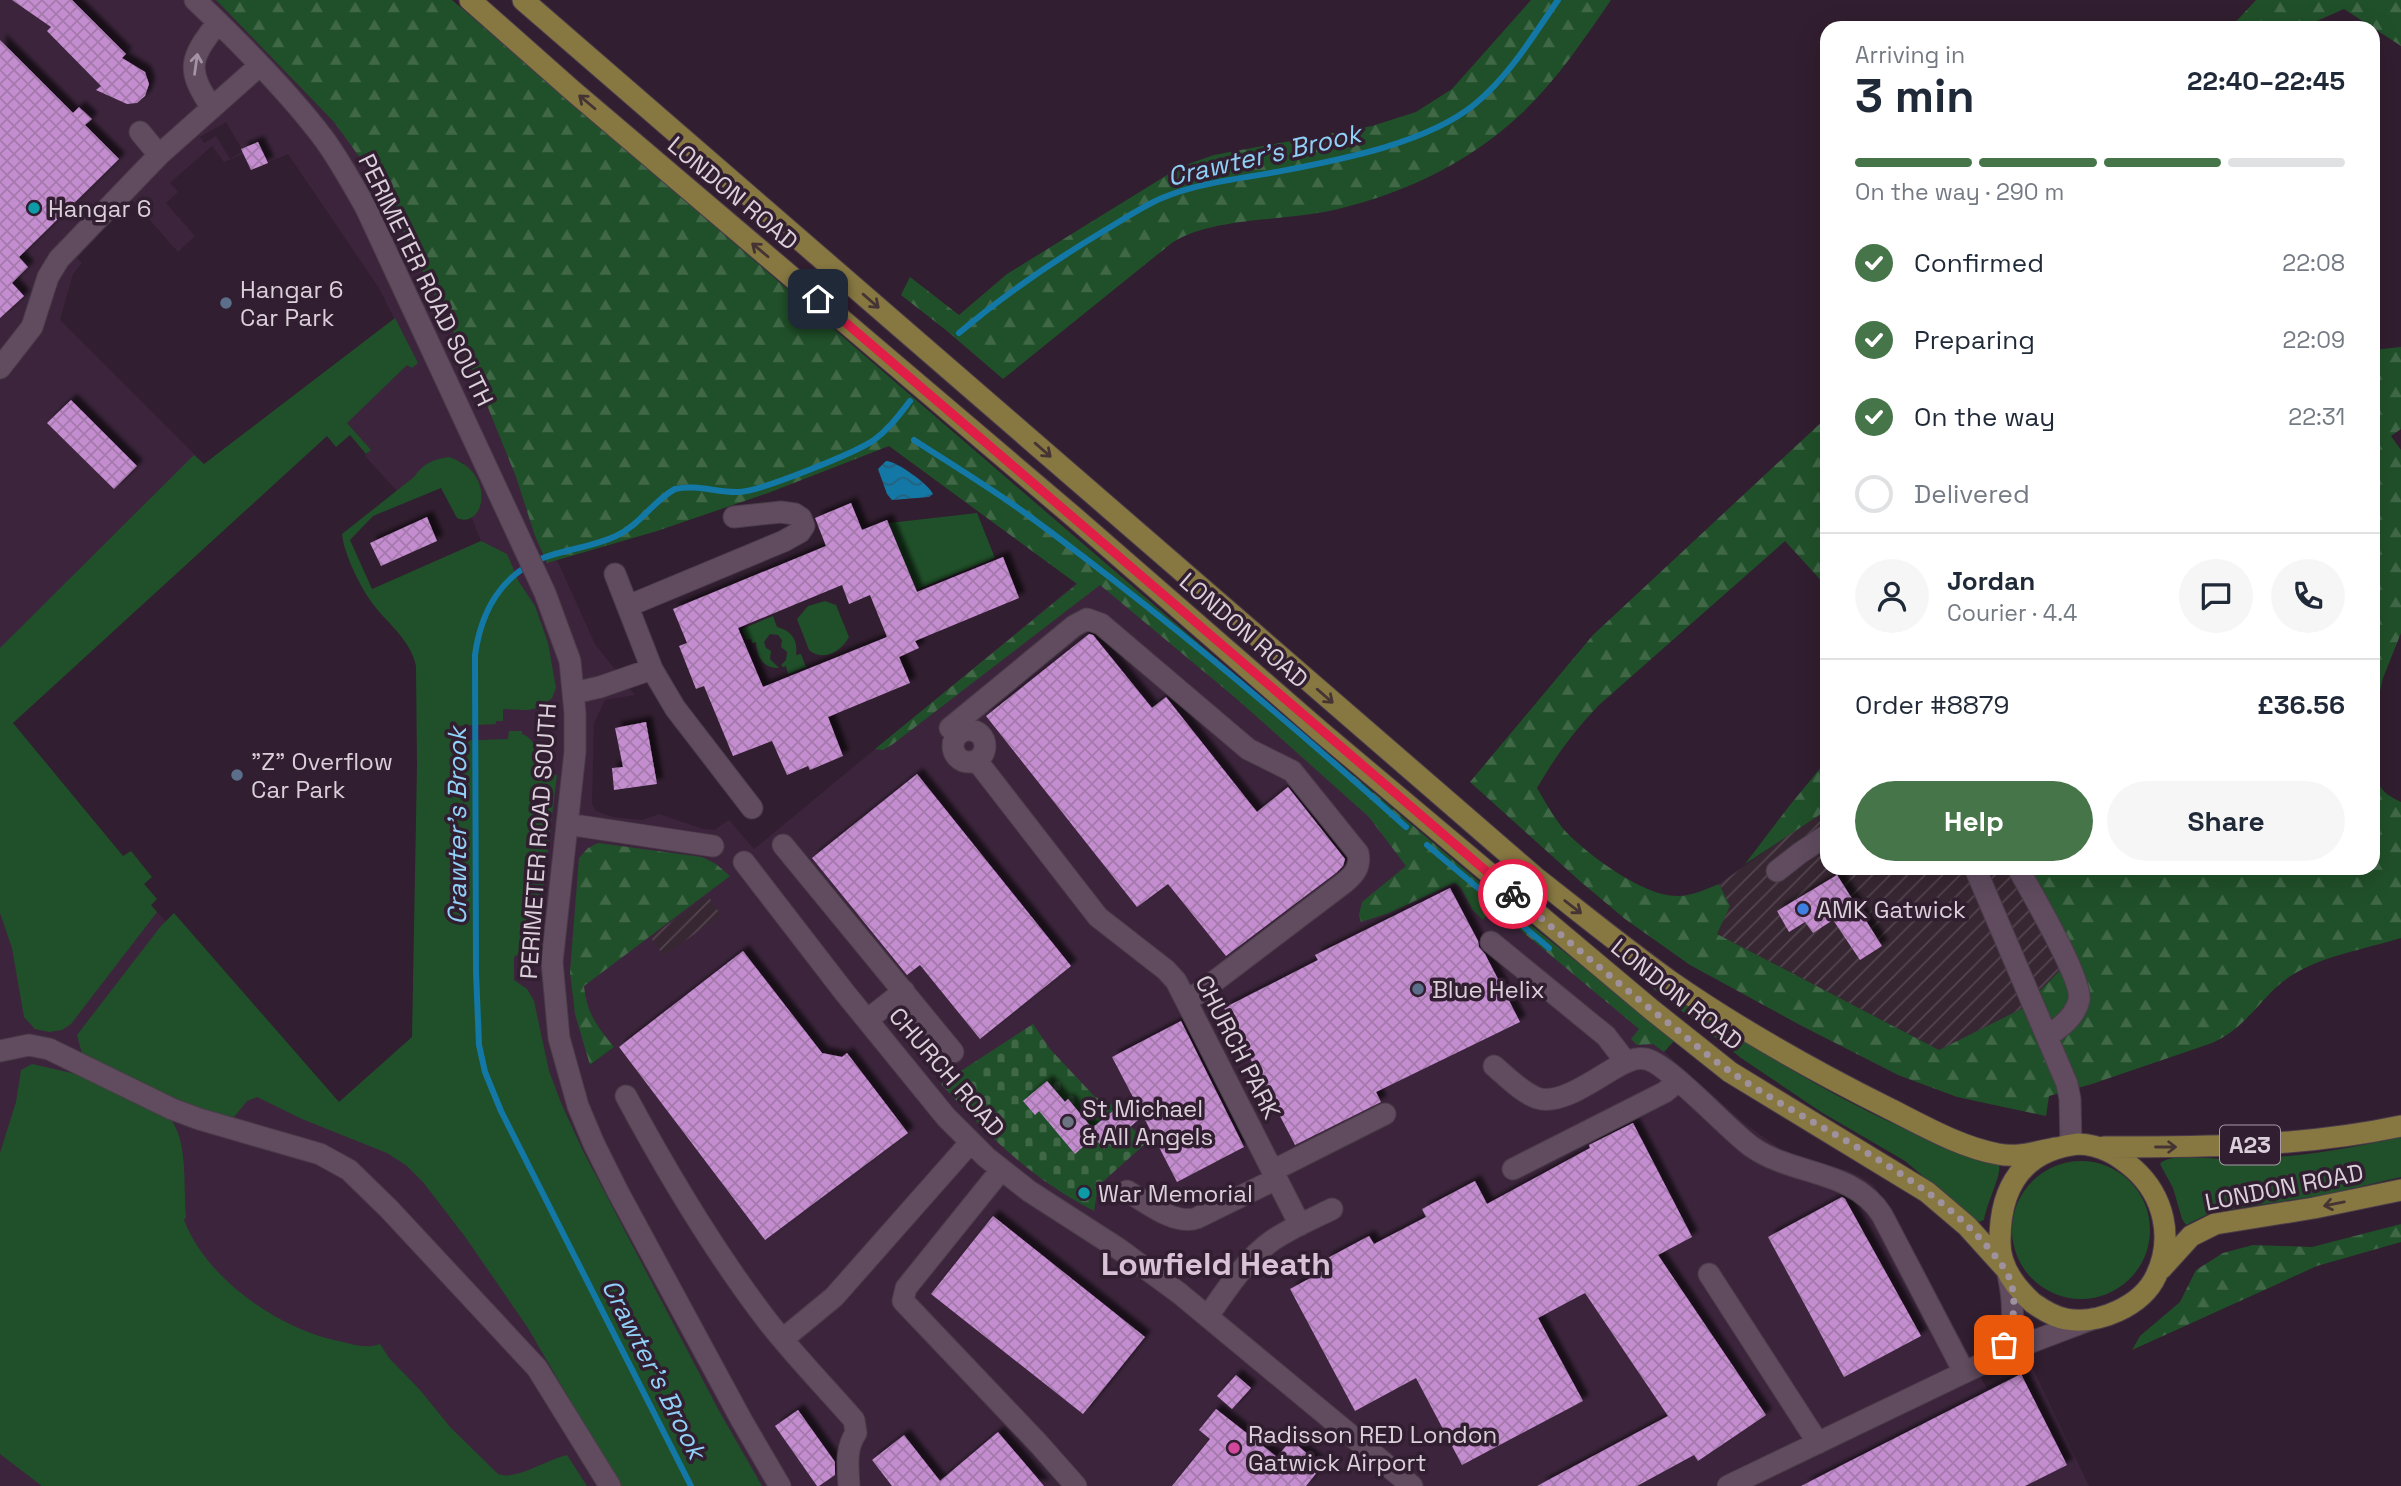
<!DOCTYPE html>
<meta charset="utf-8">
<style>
body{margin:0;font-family:"Space Grotesk",sans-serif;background:#f6f6f7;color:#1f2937;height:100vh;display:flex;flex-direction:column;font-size:26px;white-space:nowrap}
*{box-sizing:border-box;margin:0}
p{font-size:23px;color:#747a83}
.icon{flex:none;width:38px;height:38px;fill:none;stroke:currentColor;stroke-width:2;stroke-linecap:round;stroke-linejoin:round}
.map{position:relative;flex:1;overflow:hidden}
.panel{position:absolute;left:1820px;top:21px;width:560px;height:854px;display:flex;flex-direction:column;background:#fff;border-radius:21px;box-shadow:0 7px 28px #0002}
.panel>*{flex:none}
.pin{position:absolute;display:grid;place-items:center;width:60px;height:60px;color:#fff;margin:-30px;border-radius:14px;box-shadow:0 4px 10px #0006}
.courier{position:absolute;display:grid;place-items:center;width:70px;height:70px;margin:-35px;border:5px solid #e11d48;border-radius:50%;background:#fff;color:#222;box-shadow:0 2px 9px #0007}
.summary em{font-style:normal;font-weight:700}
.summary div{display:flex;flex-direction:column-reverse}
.summary{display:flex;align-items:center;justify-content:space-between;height:119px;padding:0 35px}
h1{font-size:46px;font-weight:700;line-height:52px}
.bar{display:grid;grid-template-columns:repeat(4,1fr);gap:10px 7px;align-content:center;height:84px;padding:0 35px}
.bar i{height:9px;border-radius:5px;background:#e0e1e3}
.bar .on{background:#457548}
.bar p{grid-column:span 4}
.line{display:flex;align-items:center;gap:18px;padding:0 35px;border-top:2px solid #e0e1e3}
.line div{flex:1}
.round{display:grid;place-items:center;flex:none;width:74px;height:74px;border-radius:37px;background:#f6f6f7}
ol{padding:0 35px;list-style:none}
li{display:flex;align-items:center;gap:21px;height:77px}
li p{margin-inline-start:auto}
li .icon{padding:7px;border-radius:50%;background:#457548;color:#fff;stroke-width:4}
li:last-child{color:#747a83}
li i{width:38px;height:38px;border:4px solid #e0e1e3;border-radius:50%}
.button{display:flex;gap:14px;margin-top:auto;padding:14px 35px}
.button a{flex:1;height:80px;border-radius:42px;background:#457548;color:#fff;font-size:28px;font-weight:700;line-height:80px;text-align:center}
.button a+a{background:#f6f6f7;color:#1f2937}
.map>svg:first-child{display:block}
.built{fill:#3c253c;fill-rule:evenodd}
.industrial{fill:url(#industrial-furrows)}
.green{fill:#205029}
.forest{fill:url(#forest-firs)}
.cemetery{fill:url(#cemetery-stones)}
.water{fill:url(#water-waves)}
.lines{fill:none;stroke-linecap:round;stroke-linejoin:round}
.stream{stroke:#1378a6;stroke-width:6}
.building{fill:url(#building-cross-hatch);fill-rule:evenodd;filter:url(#shadow)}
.minor-casing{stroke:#4b3c4a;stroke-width:23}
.major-casing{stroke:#4b3c4a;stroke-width:23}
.minor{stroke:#604b5f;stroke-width:21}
.major{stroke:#877842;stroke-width:21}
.oneway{stroke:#a494a3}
.oneway2{stroke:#463434}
.done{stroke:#a0919e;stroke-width:7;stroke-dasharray:0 12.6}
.route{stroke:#e11d48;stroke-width:9}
.culture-dot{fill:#0f9aa8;stroke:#311e30;stroke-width:2.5}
.service-dot{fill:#5c6f8a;stroke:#311e30;stroke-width:2.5}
.shop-dot{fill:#3f7fe0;stroke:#311e30;stroke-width:2.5}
.worship-dot{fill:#6b7280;stroke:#311e30;stroke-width:2.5}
.hotel-dot{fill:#d1479c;stroke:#311e30;stroke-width:2.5}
.labels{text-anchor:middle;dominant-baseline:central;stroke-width:7;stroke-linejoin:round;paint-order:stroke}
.shield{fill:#311e30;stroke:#a89aa7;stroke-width:2}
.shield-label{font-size:23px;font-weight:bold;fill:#dbcfda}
.street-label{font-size:24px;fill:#dbcfda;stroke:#311e30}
.poi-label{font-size:24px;fill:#dbcfda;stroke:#311e30;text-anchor:start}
.water-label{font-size:26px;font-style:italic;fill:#91d1f7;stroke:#311e30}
.district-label{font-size:32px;font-weight:bold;fill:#d9c1d8;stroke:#311e30}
</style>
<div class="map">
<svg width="2401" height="1486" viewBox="0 0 2401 1486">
<defs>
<pattern id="industrial-furrows" width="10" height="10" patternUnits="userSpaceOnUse" patternTransform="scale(1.75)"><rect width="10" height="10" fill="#372732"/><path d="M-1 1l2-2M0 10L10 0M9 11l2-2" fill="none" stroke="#53454f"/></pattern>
<pattern id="forest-firs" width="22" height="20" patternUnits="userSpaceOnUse" patternTransform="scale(1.75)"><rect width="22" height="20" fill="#205029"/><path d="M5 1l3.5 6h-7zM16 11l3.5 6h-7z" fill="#406847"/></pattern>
<pattern id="cemetery-stones" width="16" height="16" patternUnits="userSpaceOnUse" patternTransform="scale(1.75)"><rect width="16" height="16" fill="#205029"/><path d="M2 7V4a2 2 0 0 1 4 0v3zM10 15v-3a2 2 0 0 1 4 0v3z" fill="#406847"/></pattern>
<pattern id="water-waves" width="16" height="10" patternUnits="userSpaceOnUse" patternTransform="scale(1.75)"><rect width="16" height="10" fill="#1378a6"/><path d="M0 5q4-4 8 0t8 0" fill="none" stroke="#26617e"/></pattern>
<pattern id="building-cross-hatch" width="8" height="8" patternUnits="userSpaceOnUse" patternTransform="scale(1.75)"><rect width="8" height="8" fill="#c48dcf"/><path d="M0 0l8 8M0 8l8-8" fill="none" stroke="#a479ac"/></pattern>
<filter id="shadow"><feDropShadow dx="6" dy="-6" stdDeviation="2" flood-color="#0009"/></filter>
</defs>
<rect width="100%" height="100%" fill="#311e30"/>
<path class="built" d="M0 0H216L334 122 360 155 400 224 474 373 516 477 535 536 547 563 557 560 595 644 635 695 605 700 594 723 592 804 596 811 613 817 642 820 659 814 703 829 714 830 729 820 754 849 1103 561 1262 697 1293 734 1453 874 1603 997 1744 1123 1773 1144 1798 1158 1846 1170 1861 1177 1873 1185 1893 1211 1987 1389 2032 1367 2089 1486H758L654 1304 576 1154 554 1107 541 1062 532 1015 514 983 516 1012 523 1054 542 1103 742 1486H0ZM226 122 243 151 230 159 216 136 204 143 200 137ZM212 146 224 162 243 154 251 170 288 154 379 288 407 344 404 355 342 417 370 450 365 456 397 491 404 490 439 459 449 457 464 463 472 518 481 541 417 569 426 671 419 1092 340 1114 95 843 9 717 243 503 60 320 73 274 82 263 77 258 132 200 178 252 195 236 166 203 178 192 170 183ZM525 656 545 667 548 702 523 708ZM521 761 541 773 557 775 535 822 538 932 515 956ZM584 987 587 1006 594 1021 614 1047 591 1065 572 995Z"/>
<path class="industrial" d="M1827 810V868H2029L2073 956 2023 1008 1939 1050 1717 934 1730 906 1719 884 1794 831Z
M708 896 721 915 664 956 650 937Z"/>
<path class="green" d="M395 318 418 363 412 368 407 365 347 423 371 450 366 454 350 435 336 447 327 436 13 723 123 856 131 851 152 877 144 884 157 899 151 905 157 912 71 1024 62 1030 49 1032 35 1029 24 1017 12 948 0 913V648L194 455 204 464Z
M449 457C498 473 484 530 457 518L441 488 373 516 350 540 372 589 481 541 507 554 519 582 535 606 548 643 556 688 552 698 541 707 528 710 503 709V721H496V724L453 726V741L508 739 509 731H522V734C538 740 538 756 538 771L557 775 538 932 528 947 514 957V980L527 989 534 1001 549 1071 561 1103 583 1151 718 1409 762 1486H620L528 1328 466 1238 423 1182 407 1166 387 1153 302 1119 257 1097 247 1101 234 1117 185 1106 83 1057 77 1035 161 926 174 913 339 1102 412 1037 417 765 416 666C411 642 391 626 376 608 362 591 344 555 342 534L414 477C423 464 433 459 449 457Z
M977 513 995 558 916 590 889 523Z
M825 601 836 605 849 637C841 652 823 662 809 650L797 619 808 606Z
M773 616 777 627C792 631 798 640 796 655L801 654 806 667 788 674 786 666 783 667 781 665 786 660 787 652 781 647 782 640 778 635 770 634 764 642 766 648 771 651 770 659 779 668C762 668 757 657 756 642L752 643 751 639 746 640 742 629Z
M1606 948C1709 1019 1816 1094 1934 1141 1955 1150 1978 1157 1999 1165 2002 1174 1986 1205 1984 1220L1979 1222 1972 1218 1905 1161 1821 1112 1741 1058 1646 983Z
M32 1064 76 1074 168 1116C189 1138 183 1188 186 1217L184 1220C207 1280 281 1331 343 1342 355 1345 368 1349 380 1344L389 1358 420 1390 450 1427 498 1474C515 1481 546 1460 567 1455L587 1486H42L0 1454V1153L16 1102 21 1070Z
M2401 1137V1177L2325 1195 2218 1211 2208 1214 2186 1225 2182 1219 2173 1188 2160 1164C2168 1153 2208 1159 2223 1159 2282 1160 2343 1150 2401 1137Z
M2012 1230a69 69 0 1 1 138 0a69 69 0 1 1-138 0Z"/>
<path class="forest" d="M216 0H452L1262 698 1528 923 1675 1040 1664 1052 1653 1044 1637 1045 1631 1039 1639 1029 1493 907 1483 920 1472 909 1461 888 1454 883 1389 913 1361 922 1359 915 1362 902 1406 866 1369 817 1238 700 1100 585 893 744 883 750 875 749 1077 584 889 446 768 493 657 531 547 563 535 536 516 477 474 373 377 181 334 122Z
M1531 0H1611C1584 39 1557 80 1522 113 1469 164 1395 198 1324 212 1277 221 1213 218 1173 242L1003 379 947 331 901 295 910 277 959 315 1007 274 1180 167 1214 155 1372 126 1416 112 1452 89Z
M2256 0H2401V46L2344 9 2301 28H2230Z
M2401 347V429L2391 436 2401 450V633L2383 678 2373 719V350Z
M1827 417V587L1785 541 1599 705C1574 731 1555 757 1537 788 1546 803 1555 820 1567 833 1590 856 1644 897 1678 896 1692 896 1706 889 1719 884L1730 906 1717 934 1939 1050 2023 1008 2073 957 2029 868H2373V757C2376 782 2377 791 2401 802V938C2365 949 2321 956 2289 977 2260 997 2247 1028 2212 1043L2092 1084 2049 1096 2046 1116 1957 1097 1898 1075 1800 1025 1690 965 1625 919 1581 882 1470 782 1593 635Z
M1827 760V810L1745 864 1790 805Z
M598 843 702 857 716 864 730 876 584 986C587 1014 597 1026 614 1047L590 1065 575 1014 570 972 579 858 588 848Z
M2401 1224V1242L2317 1266 2132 1350 2140 1336 2180 1302 2196 1270 2223 1253 2253 1245 2312 1247Z"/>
<path class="cemetery" d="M1033 1024 1050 1049 1095 1097 1110 1103 1146 1143 1098 1186 1094 1211C1029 1177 990 1137 941 1084Z"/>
<path class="water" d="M886 461C897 461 929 485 933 494L929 497 892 500 887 494 878 469Z"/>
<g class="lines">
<path class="stream" d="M959 333C1005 294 1055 260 1107 229 1124 219 1143 206 1162 198 1198 183 1238 179 1276 172 1338 160 1426 144 1475 104 1510 75 1533 36 1558 0
M914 440C951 464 989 487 1025 513 1157 610 1284 717 1406 827
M1427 845 1549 948
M691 1486 501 1111 485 1072 479 1045 476 972 475 655C481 612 501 575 543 558 566 549 593 547 616 536 640 525 653 501 675 489 696 484 718 493 739 492 761 491 855 453 874 440 889 429 899 415 910 401"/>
</g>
<path class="building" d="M12 0H72L126 54 122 58 145 72 149 84 145 96 137 103 127 104 96 90 101 86 47 31 51 27Z
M0 40 73 113 79 107 92 119 85 125 119 159 19 257 28 267 12 283 24 296 0 318Z
M258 142 268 163 251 170 241 149Z
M71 400 137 466 114 489 47 423Z
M851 503 862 530 887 520 917 592 1003 557 1019 598 915 641 919 648 899 657 910 683 828 717 843 756 810 770 808 766 787 775 772 741 733 756 704 686 696 689 679 646 687 643 673 609 826 546 815 518ZM842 585 849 604 870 595 887 637 763 687 738 628Z
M427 517 437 541 381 566 370 543Z
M1089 634 1093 635 1152 708 1166 697 1257 812 1288 787 1345 859 1343 866 1336 873 1226 956 1168 884 1137 907 986 716Z
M646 722 657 784 614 790 612 768 623 767 615 728Z
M917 774 1071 966 980 1039 920 965 907 975 812 858Z
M1837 875 1882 946 1860 960 1833 920 1813 933 1805 922 1789 932 1777 911Z
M1450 888 1478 941 1479 947 1485 954 1520 1022 1376 1092 1381 1102 1295 1145 1224 1008 1318 960 1315 955Z
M743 951 822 1053 842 1057 847 1053 908 1133 765 1240 619 1047Z
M1181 1021 1244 1147 1177 1182 1143 1116 1104 1149 1094 1137 1075 1154 1039 1111 1035 1115 1023 1101 1047 1081 1065 1102 1068 1099 1092 1128 1117 1108 1134 1099 1112 1057Z
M1633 1123 1692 1237 1658 1255 1766 1415 1698 1461 1694 1455 1637 1486H1537L1668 1416 1585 1293 1538 1318 1583 1401 1462 1465 1416 1378 1355 1411 1290 1289 1329 1268 1324 1260 1369 1236 1374 1244 1426 1217 1422 1209 1475 1181 1487 1204 1590 1148 1589 1145Z
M1842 1197 1845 1199 1921 1336 1844 1377 1768 1237Z
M993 1216 1145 1337 1083 1414 931 1294Z
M2021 1374 2067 1465 2025 1486H1801Z
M1236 1375 1251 1388 1232 1409 1217 1396Z
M1216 1409 1277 1457 1291 1440 1322 1466 1306 1486H1172L1210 1439 1199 1430Z
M798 1410 835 1462V1475L819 1486H817L775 1426Z
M998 1432 1044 1486H892L872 1460 904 1435 940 1481Z"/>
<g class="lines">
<defs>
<path id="minor" d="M195 0C238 41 288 91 324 139 340 161 353 185 366 208L545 593 570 661 575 713V752L552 962 559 1038 578 1106 594 1144 618 1192 742 1421 780 1486
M212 108C185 68 190 59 218 22
M140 132 159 155
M0 368 32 327 48 277 59 259 159 155 259 66
M615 574 652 669
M628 606 784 541 800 532 804 526 801 518 795 514 781 512 734 517
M574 693 600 687 652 669 675 708 752 808
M950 728 1074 626 1087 619 1101 624 1248 749 1292 771 1358 853C1361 867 1354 875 1344 883L1199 993 1186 1000
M953 746a16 16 0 1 1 32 0a16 16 0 1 1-32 0Z
M977 761 1098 917 1166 970 1176 981 1300 1225
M567 824 713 846
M783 845 953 1052
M744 862 845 993 946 1117 986 1157 1029 1191 1119 1249 1179 1293 1412 1486
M1975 868 2067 1084 2070 1099 2071 1145
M2018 868C2030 890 2083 980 2079 1000 2076 1016 2060 1028 2048 1036
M1777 871 1800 853 1827 835
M1491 942 1606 1036 1626 1062
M867 1020 904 991
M0 1051 29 1045 49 1049 172 1109 199 1119 320 1154 349 1170 389 1209 537 1368 610 1486
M1494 1066C1507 1077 1521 1092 1537 1098 1560 1106 1595 1079 1615 1068 1624 1063 1634 1057 1645 1059 1666 1061 1729 1131 1752 1147 1793 1176 1853 1169 1882 1215L1964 1372
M626 1096C668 1174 715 1253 769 1323 796 1357 826 1388 854 1420L856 1433C845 1449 848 1467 849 1486
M1513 1169 1665 1092 1678 1081
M1001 1170 906 1288 903 1301 1038 1443 1076 1486
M1272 1171 1385 1114
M1127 1191C1146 1202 1175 1226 1197 1218L1276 1179
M1709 1274 1818 1443
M1208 1316C1227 1289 1246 1259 1273 1240 1291 1228 1312 1219 1332 1209
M783 1339 834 1297 970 1143
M1993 1356C2018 1336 2014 1302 2008 1274
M1728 1486 2013 1349 2092 1319"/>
<path id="major" d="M470 0 573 91 1074 517 1321 732 1652 1010 1730 1072 1927 1192 1967 1226 2005 1268
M523 0 1535 877C1580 912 1624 948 1670 981 1739 1029 1814 1071 1890 1109 1924 1126 1960 1147 1998 1154 2017 1158 2036 1152 2055 1148
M2078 1144C2101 1145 2117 1154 2134 1169 2164 1196 2174 1238 2156 1276 2142 1306 2098 1325 2066 1319 2054 1317 2043 1310 2033 1303 2014 1286 1999 1266 2000 1240 2000 1187 2023 1150 2078 1144Z
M2104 1147C2204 1147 2302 1147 2401 1126
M2161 1269 2191 1236 2215 1224 2314 1208 2401 1190"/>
</defs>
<use href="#minor" class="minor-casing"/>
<use href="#major" class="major-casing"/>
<use href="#minor" class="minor"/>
<use href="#major" class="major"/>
</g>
<defs><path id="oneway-shaft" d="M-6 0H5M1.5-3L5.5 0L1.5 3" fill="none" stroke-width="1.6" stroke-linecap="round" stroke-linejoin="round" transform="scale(1.75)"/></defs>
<use class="oneway" href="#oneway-shaft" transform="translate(196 64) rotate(-82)"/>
<g class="oneway2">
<use href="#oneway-shaft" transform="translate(587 102) rotate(-140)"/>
<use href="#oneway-shaft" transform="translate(760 250) rotate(-140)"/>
<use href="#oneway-shaft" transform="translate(871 301) rotate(41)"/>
<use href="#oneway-shaft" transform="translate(1043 450) rotate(41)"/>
<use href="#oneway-shaft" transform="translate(1325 696) rotate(41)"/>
<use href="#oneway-shaft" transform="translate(1573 907) rotate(38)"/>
<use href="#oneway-shaft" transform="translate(2166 1147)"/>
<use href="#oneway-shaft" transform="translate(2334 1204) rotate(169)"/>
</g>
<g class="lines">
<path class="done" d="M1513 894C1568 941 1623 988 1681 1033 1697 1046 1713 1060 1731 1072 1819 1133 1942 1178 2004 1268 2019 1289 2015 1324 2004 1345"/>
<path class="route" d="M818 299 1513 894"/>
</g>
<g class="culture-dot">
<circle cx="34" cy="208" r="7"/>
<circle cx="1084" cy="1193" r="7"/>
</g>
<g class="service-dot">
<circle cx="226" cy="303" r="7"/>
<circle cx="237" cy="775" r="7"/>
<circle cx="1418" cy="989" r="7"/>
</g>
<circle class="shop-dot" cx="1803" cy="909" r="7"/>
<circle class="worship-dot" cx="1068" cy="1122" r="7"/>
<circle class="hotel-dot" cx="1234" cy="1448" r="7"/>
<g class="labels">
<rect class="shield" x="2220" y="1125.5" width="60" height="39" rx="5"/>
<g class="shield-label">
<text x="2250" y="1145">A23</text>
</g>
<g class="street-label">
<text transform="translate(733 193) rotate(40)">LONDON ROAD</text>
<text transform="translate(426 280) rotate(64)">PERIMETER ROAD SOUTH</text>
<text transform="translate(1244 630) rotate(41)">LONDON ROAD</text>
<text transform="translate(538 841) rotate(-86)">PERIMETER ROAD SOUTH</text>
<text transform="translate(1677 994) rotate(39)">LONDON ROAD</text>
<text transform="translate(1238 1047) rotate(63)">CHURCH PARK</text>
<text transform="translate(947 1072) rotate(49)">CHURCH ROAD</text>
<text transform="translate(2284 1187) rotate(-11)">LONDON ROAD</text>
</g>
<g class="poi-label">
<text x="48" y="208">Hangar 6</text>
<text x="240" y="289">Hangar 6<tspan x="240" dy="28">Car Park</tspan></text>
<text x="251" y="761">"Z" Overflow<tspan x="251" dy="28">Car Park</tspan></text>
<text x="1817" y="909">AMK Gatwick</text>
<text x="1432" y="989">Blue Helix</text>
<text x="1082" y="1108">St Michael<tspan x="1082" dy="28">&amp; All Angels</tspan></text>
<text x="1098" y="1193">War Memorial</text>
<text x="1248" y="1434">Radisson RED London<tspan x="1248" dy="28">Gatwick Airport</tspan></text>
</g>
<g class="water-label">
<text transform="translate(1264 155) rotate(-13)">Crawter's Brook</text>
<text transform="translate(457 826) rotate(-90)">Crawter's Brook</text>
<text transform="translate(654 1369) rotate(63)">Crawter's Brook</text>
</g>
<g class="district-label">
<text x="1216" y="1264">Lowfield Heath</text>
</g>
</g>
</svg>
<div class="pin" style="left:2004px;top:1345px;background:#ea580c"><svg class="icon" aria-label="bag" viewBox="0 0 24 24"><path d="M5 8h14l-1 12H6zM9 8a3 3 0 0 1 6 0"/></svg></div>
<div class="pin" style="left:818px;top:299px;background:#1f2937"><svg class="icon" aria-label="home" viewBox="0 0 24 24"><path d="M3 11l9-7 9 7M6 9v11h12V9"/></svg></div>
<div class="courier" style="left:1513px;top:894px"><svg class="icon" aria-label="bike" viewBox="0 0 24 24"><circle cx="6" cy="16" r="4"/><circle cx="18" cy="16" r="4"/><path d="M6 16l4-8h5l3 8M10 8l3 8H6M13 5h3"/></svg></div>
<section class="panel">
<div class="summary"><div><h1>3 min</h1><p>Arriving in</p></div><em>22:40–22:45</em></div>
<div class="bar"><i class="on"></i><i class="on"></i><i class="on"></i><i></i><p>On the way · 290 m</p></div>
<ol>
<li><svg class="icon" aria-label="check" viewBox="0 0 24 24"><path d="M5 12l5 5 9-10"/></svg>Confirmed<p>22:08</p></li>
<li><svg class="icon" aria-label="check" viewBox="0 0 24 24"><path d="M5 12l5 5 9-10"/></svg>Preparing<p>22:09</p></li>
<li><svg class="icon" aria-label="check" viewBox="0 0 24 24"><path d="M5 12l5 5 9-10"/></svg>On the way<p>22:31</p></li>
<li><i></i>Delivered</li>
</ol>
<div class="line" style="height:126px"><a class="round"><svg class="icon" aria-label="person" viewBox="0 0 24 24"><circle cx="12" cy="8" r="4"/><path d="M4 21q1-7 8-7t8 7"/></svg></a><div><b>Jordan</b><p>Courier · 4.4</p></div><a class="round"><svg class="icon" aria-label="chat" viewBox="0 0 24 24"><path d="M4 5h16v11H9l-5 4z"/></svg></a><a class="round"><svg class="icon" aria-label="phone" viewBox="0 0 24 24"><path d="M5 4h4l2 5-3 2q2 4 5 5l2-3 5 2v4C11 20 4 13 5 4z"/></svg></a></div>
<div class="line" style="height:91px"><div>Order #8879</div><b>£36.56</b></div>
<div class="button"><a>Help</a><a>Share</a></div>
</section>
</div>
